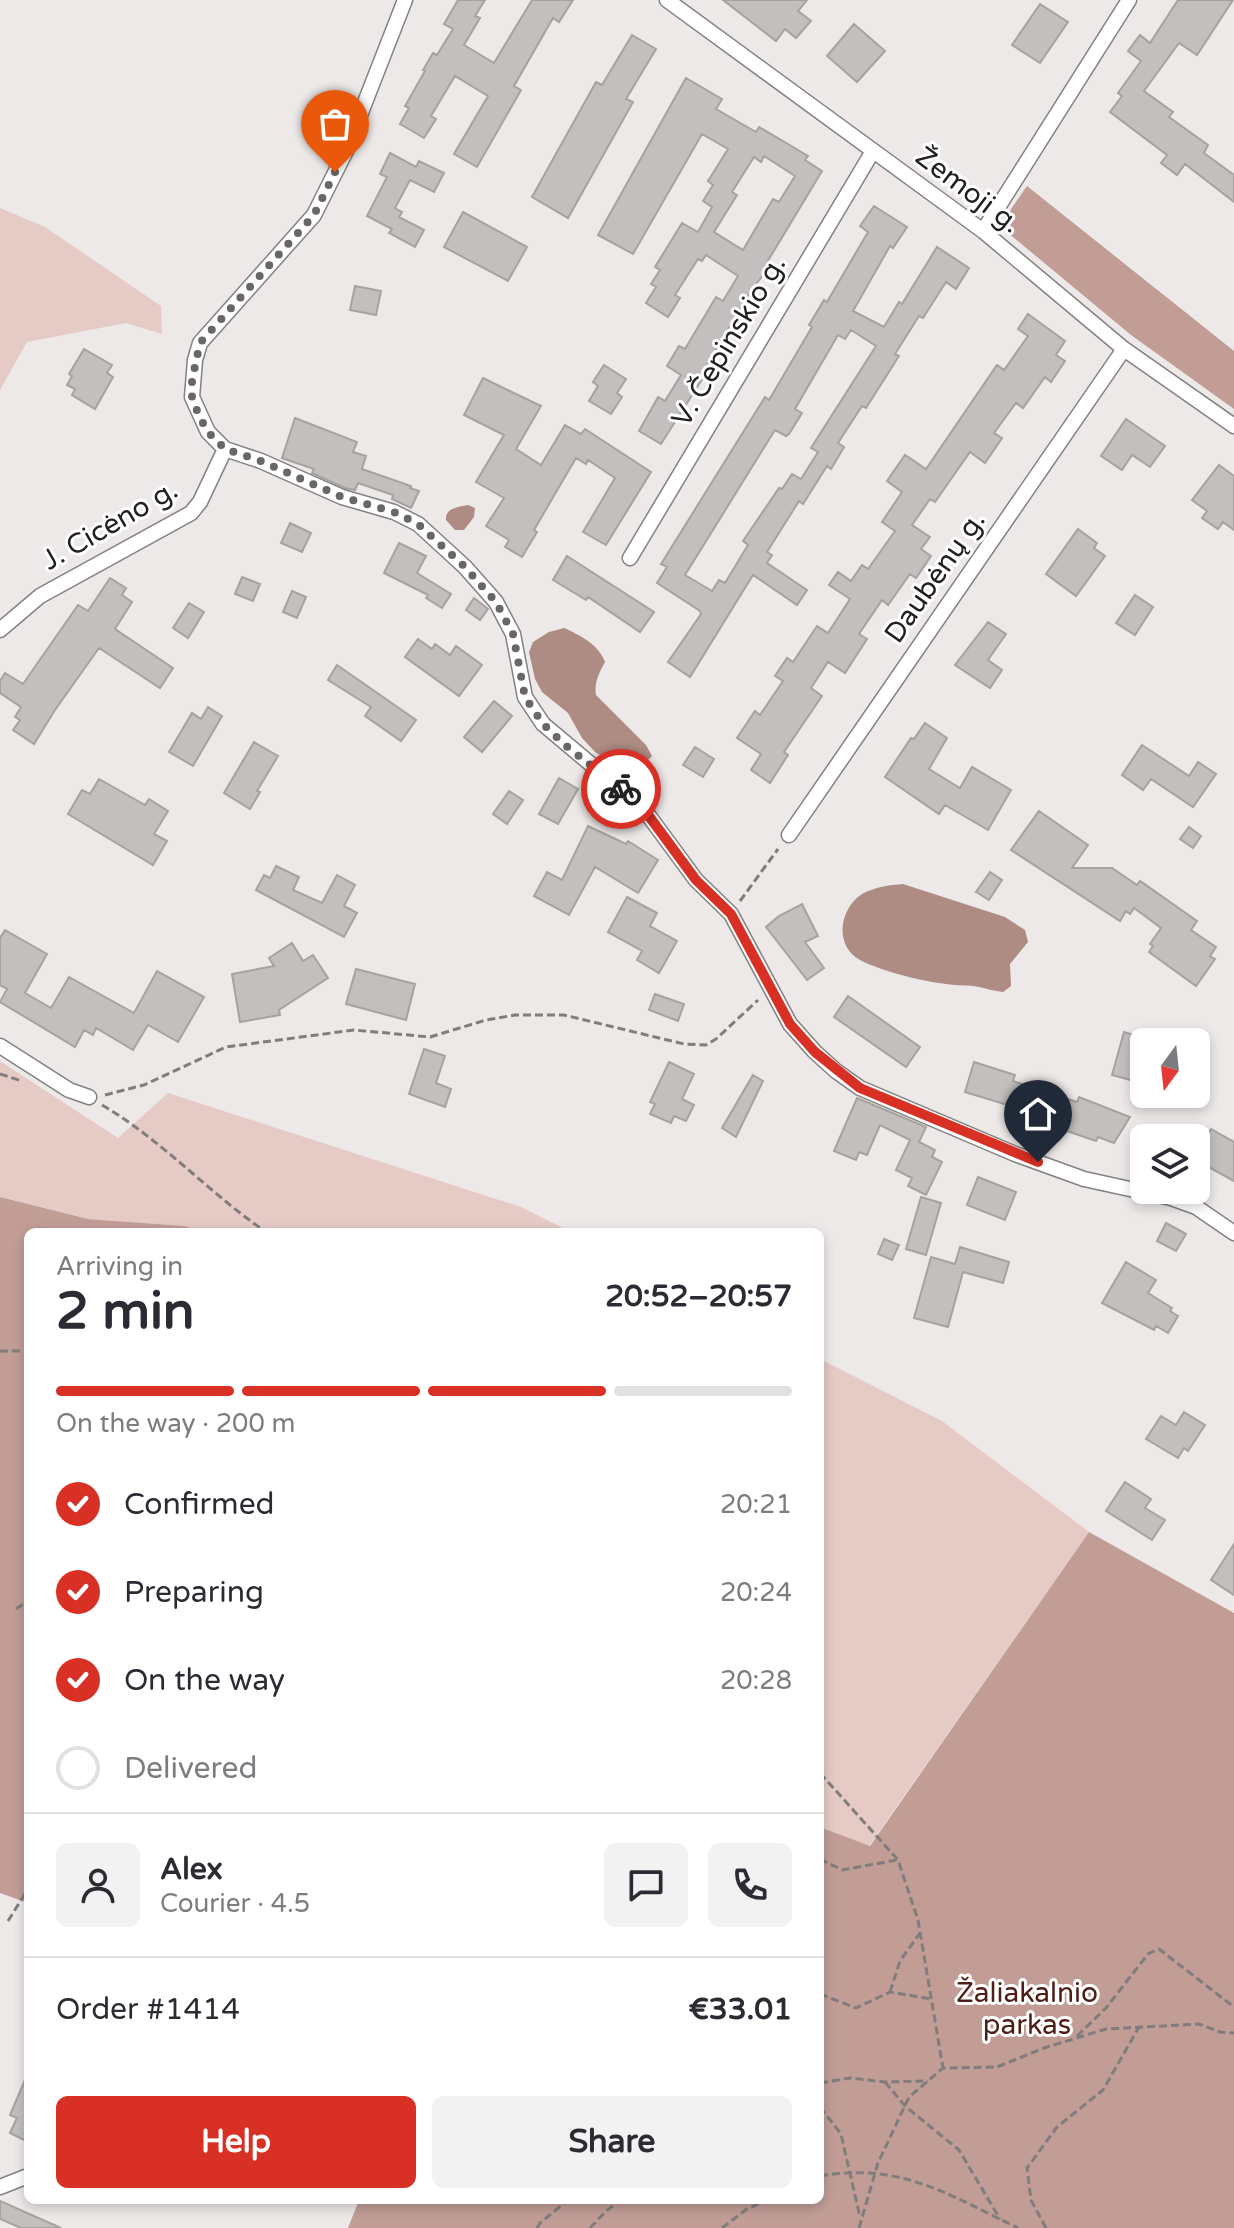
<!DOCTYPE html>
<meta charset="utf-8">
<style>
body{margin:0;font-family:"Varela Round",sans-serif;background:#f2f2f3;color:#2b2b33;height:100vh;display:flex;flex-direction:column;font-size:30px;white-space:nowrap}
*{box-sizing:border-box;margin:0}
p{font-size:26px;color:#7c7c81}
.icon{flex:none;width:44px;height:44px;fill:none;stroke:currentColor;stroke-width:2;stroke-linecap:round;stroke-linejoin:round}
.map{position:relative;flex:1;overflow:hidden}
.side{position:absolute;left:24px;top:1228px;width:800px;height:976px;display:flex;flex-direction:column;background:#fff;border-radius:12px;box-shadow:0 4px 12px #0003}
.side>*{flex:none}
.needle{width:52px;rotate:195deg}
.tools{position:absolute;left:1130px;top:1028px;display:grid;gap:16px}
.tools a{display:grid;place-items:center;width:80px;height:80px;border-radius:12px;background:#fff;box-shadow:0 4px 12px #0003;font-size:40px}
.pin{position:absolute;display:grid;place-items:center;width:68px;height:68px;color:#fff;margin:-82px -34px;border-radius:50% 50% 50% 0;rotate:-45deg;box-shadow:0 0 8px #0007}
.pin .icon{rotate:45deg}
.courier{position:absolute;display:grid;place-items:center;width:80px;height:80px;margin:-40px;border:6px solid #d93025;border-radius:50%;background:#fff;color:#222;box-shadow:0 2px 10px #0007}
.head em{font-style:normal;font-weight:800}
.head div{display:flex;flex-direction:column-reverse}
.head{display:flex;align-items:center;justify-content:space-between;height:136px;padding:0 32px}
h1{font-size:52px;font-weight:800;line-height:60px}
.bar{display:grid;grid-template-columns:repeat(4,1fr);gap:12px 8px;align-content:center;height:96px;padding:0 32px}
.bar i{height:10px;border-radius:6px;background:#e1e1e2}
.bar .current{background:#d93025}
.bar p{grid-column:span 4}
.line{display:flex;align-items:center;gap:20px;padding:0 32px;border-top:2px solid #e1e1e2}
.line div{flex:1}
.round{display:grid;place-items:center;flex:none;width:84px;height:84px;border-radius:12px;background:#f2f2f3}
ol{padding:0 32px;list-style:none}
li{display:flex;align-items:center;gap:24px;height:88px}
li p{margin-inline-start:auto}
li .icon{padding:8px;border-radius:50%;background:#d93025;color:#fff;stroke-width:4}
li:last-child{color:#7c7c81}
li i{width:44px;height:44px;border:4px solid #e1e1e2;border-radius:50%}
.action{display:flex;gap:16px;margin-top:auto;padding:16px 32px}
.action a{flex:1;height:92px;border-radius:12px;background:#d93025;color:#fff;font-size:32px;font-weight:800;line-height:92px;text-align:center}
.action a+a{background:#f2f2f3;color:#2b2b33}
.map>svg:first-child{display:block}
.green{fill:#e5cac5}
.forest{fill:#c19d96}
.water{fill:#ae8b83}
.building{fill:#c3bfbe;stroke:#a6a2a1;stroke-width:2;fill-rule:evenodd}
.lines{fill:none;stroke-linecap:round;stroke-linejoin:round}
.street-casing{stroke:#858180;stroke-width:17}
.path{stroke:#807d7c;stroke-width:3;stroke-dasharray:8 4;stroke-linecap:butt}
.street{stroke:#fff;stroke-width:14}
.done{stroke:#696666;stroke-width:8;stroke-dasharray:0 14.4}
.route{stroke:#d93025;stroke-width:10}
.labels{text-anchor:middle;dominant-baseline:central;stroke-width:6;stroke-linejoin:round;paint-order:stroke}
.street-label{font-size:28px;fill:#222020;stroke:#fff}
.park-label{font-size:28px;fill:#4e1e16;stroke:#fff}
</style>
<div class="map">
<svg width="1234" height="2228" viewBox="0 0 1234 2228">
<rect width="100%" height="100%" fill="#ede9e8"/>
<path class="green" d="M0 208 45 227 161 306 162 334 126 323 27 342 0 390Z
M0 1061 118 1138 168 1093 521 1207 571 1232H208L184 1226 88 1219 0 1197Z
M820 1359 942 1421 1089 1532 869 1846 820 1827Z"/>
<path class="forest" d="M1027 186 1234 351V409L1131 335 1007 232V215Z
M0 1197 88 1219 184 1226 208 1232H28V1903L0 1893Z
M1089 1532 1234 1613V2228H348L359 2200H820V1827L870 1846Z"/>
<path class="water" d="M468 505 475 508 474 517 464 530H455L446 520C445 508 458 507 468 505Z
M564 628C580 635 599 645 605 662 599 673 594 683 596 695L646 745 652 756 638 770 629 772 595 752 582 738 568 713 542 692 535 679 529 652 533 642 549 632Z
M903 884 1005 917 1025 930 1028 942 1010 964 1011 986 1003 992C994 991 988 989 979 987 972 985 963 986 955 985 929 983 883 972 860 960 834 946 839 909 862 894 875 887 889 885 903 884Z"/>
<path class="building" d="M458 0H485L475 16 480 18 464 45 494 63 532 0H573L559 22 553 18 514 86 521 90 477 167 454 154 488 96 455 76 431 116 436 119 424 138 400 124 409 108 405 106 425 71 423 70 433 53 437 55 453 29 444 24Z
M723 0H807L798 11 811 21 796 38 785 29 776 41Z
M1178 0H1233L1197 55 1179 43 1144 91 1173 112 1169 117 1208 145 1204 153 1234 175V202L1185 164 1177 175 1161 163 1167 155 1110 112 1122 96 1118 93 1141 61 1128 51 1140 35 1150 43Z
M1040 4 1068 22 1040 63 1012 45Z
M854 24 885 51 857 82 827 56Z
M632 35 656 49 626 99 633 102 568 218 532 197 596 82 602 85Z
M686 78 722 99 716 109 756 132 759 127 793 147 808 156 805 160 822 171 763 269 766 271 751 291 705 368 708 370 661 444 639 431 658 397 665 401 681 375 667 366 679 346 685 349 716 297 723 301 738 276 706 255 702 261 698 259 675 295 680 298 668 317 646 303 656 287 651 284 660 270 655 267 682 223 698 232 712 207 703 201 713 185 708 181 728 149 702 134 633 254 598 235ZM764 156 795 176 779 202 773 199 743 250 714 232 737 195 732 192 754 157 761 162Z
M390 153 416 167 419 161 444 173 434 192 410 180 395 208 402 212 399 217 424 230 415 247 389 233 392 229 367 216 387 177 380 174Z
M874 206 907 227 893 248 890 246 853 311 884 327 899 302 902 304 937 247 969 268 956 289 946 282 923 318 919 316 895 354 899 356 887 375 866 408 862 406 838 443 844 447 831 469 827 466 803 504 799 501 767 552 772 555 767 563 807 590 797 605 753 575 690 677 668 662 701 614 700 611 657 583 667 567 661 564 765 397 769 400 812 327 809 325 824 300 827 302 868 232 860 226ZM851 330 876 346 811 448 818 452 801 479 792 474 782 489 779 488 743 541 748 545 725 583 719 580 712 591 685 575 775 430 786 436 789 434 802 413 795 409 838 335 845 339Z
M463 212 527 247 508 281 444 247Z
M355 286 381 291 376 315 350 310Z
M1028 314 1065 341 1056 355 1065 361 1051 382 1045 377 1023 408 1016 403 994 433 1002 438 985 463 970 452 935 502 930 499 912 525 930 537 921 549 931 556 916 578 910 574 888 605 882 600 859 634 867 639 845 673 828 662 811 688 822 696 784 752 788 755 770 783 751 770 761 754 737 738 755 711 760 715 783 681 775 676 787 658 793 662 817 626 828 633 850 599 829 585 838 572 851 581 862 565 868 569 895 531 882 522 902 492 887 481 905 455 926 469 997 365 1004 370 1028 336 1018 329Z
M84 349 112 365 107 373 113 377 95 409 72 395 75 389 67 385 72 376 69 374Z
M604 365 626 379 617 393 622 397 611 414 589 401 598 386 593 382Z
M483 378 541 406 516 449 541 465 565 425 581 434 585 429 651 472 606 545 583 532 615 478 588 460 586 464 576 458 534 530 537 532 522 557 505 547 509 540 486 526 504 498 476 482 504 435 464 415Z
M295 418 357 442 353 452 366 456 362 469 411 486 410 488 419 491 411 508 392 499 393 495 358 483 355 490 345 488 312 473 314 469 282 458Z
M1126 419 1165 446 1150 467 1132 455 1122 470 1101 456Z
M1219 465 1234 476V530L1223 522 1218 529 1202 518 1207 511 1192 500Z
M290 523 311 533 302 552 281 543Z
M1078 529 1097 543 1094 548 1105 556 1076 596 1046 574Z
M399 543 426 556 417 573 451 594 442 608 426 598 428 595 384 573Z
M567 556 654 612 640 632 588 597 586 600 553 580Z
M242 577 260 584 253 601 235 594Z
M110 578 126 588 122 595 132 602 115 629 173 668 160 688 99 648 55 710 34 744 13 730 20 720 15 717 21 707 0 693V681L5 673 23 684 78 605 88 611Z
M292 591 306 597 297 618 283 612Z
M1135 595 1153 607 1135 635 1116 623Z
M474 598 488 609 480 620 466 610Z
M189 603 204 612 188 638 173 628Z
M988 622 1006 634 988 660 1002 670 990 688 955 665Z
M418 639 432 649 435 644 450 655 456 646 482 665 459 696 405 657Z
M337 665 416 720 401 741 365 716 371 707 328 680Z
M494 701 512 716 482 752 464 737Z
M208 707 222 716 193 766 169 752 192 713 201 719Z
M925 723 947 738 929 769 960 788 972 767 1011 790 988 830 945 805 939 814 885 777 911 738 914 739Z
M254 742 278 756 257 791 260 792 250 809 224 793Z
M1142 745 1189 776 1198 762 1216 774 1193 807 1151 779 1143 790 1122 775Z
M695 747 714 759 703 777 683 765Z
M559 778 578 789 558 824 539 814Z
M99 779 145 805 149 799 168 811 154 834 167 841 153 865 68 814 82 790 90 794Z
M509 791 523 800 507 824 493 814Z
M1039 811 1088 845 1072 868H1112L1137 885 1140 881 1197 921 1191 930 1216 947 1210 956 1215 959 1196 986 1149 952 1153 946 1150 944 1161 928 1134 908 1130 914 1126 911 1120 921 1011 850Z
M588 826 626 844 628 841 658 860 638 893 595 867 569 915 534 896 547 872 562 880Z
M1189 827 1201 836 1193 848 1180 839Z
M276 866 299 877 293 890 322 903 337 875 355 885 344 906 357 913 344 937 256 890 264 875 270 878Z
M990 872 1002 880 989 900 976 892Z
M627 897 657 913 650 926 677 941 659 973 637 960 642 951 608 932Z
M802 904 818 936 805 942 824 968 807 980 766 927 779 916Z
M5 930 47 954 25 993 51 1008 69 977 134 1013 157 971 204 997 178 1042 148 1025 133 1050 96 1028 93 1035 84 1030 75 1047 0 1002 7 989 0 985V938Z
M292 943 303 961 313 955 328 978 279 1010 280 1015 240 1022 232 974 274 966 269 958Z
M356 969 415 984 406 1020 346 1004Z
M655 994 684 1004 678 1021 649 1010Z
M848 996 920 1047 906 1067 834 1017Z
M1124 1032 1144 1038V1062L1140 1061 1134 1081 1112 1075Z
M424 1049 445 1056 436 1083 451 1089 445 1107 409 1094Z
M669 1062 694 1074 682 1099 694 1105 686 1121 674 1116 671 1123 650 1114 655 1104 650 1102Z
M974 1062 1015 1075 1013 1081 1077 1102 1079 1097 1130 1117 1114 1143 1098 1137 1096 1141 1067 1131 1069 1124 965 1092Z
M753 1075 763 1081 736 1137 722 1128Z
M857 1098 926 1127 919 1142 935 1150 932 1157 942 1162 926 1195 908 1186 912 1178 896 1170 910 1140 880 1125 867 1155 859 1152 856 1160 834 1151Z
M1211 1129 1234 1142V1181L1196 1160Z
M978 1177 1016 1192 1005 1220 967 1205Z
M921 1197 941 1203 926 1255 906 1249Z
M1166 1223 1186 1234 1176 1251 1157 1241Z
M884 1239 899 1245 892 1260 878 1254Z
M960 1247 1009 1262 1003 1283 963 1272 948 1327 914 1318 931 1257 955 1264Z
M1126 1262 1156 1280 1148 1293 1172 1308 1170 1311 1178 1316 1168 1333 1156 1326 1154 1330 1102 1303Z
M1184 1412 1205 1425 1188 1451 1184 1448 1178 1458 1146 1439 1161 1416 1176 1425Z
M1125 1482 1151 1499 1145 1508 1165 1520 1152 1540 1106 1511Z
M1234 1544V1595L1211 1580Z
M28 2073V2142L10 2133 17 2118 10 2115Z
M0 2201 61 2228H21L0 2219Z"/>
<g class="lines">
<defs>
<path id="street" d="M405 0 346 151 314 215 200 343 195 360 192 397 208 432 225 449 261 461 342 497 394 512 418 524 465 567 496 602 513 634 525 697 543 724 643 808 696 880 731 914 790 1024 815 1052 836 1071 860 1088 1015 1154 1084 1179 1171 1198 1196 1207 1234 1233
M667 0 983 231 1124 349 1234 426
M983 231 1129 0
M630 558 873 151
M0 630 40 596 191 513 200 502 225 449
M789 835 1124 349
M0 1046 69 1090 89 1097
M0 2187 28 2176"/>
</defs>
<use href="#street" class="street-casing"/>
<path class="path" d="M740 901 778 849
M0 1074 22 1081
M105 1095 144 1085 226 1047 354 1030 430 1037 486 1020 515 1015H564L684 1044 706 1045 716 1039 758 1000
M102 1105C162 1140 209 1193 266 1232
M0 1351H28
M16 1609 28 1601
M820 1773 898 1860 918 1920 943 2068
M820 1859 842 1870 897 1860
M8 1921 28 1889
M890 1992 900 1961 920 1933
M820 1994 856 2008 890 1992 931 1999
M1077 2036 1106 2008 1148 1954 1159 1949 1234 2007
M885 2082 905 2106 959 2150 1000 2219
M820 2083 850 2078 885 2082 928 2081
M820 2107 841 2134 860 2217
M820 2176C901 2162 949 2195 1018 2228
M537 2228 540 2223 568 2200
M590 2228 606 2211 621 2200
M722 2228 747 2209 767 2200
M859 2228 878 2163 909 2097 943 2068 997 2067 1044 2048 1106 2029 1199 2024 1220 2032 1234 2033
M1046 2228 1031 2200 1027 2168 1057 2127 1103 2090 1139 2027"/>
<use href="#street" class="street"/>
</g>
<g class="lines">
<path class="done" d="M335 172 314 215 200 343 192 380V397L199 416 208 432 225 449 261 461 342 497 394 512 418 524 465 567 496 602 513 634 525 697 543 724 565 745 621 789"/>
<path class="route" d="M621 789 643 808 696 880 731 914 790 1024 815 1052 860 1088 1038 1162"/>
</g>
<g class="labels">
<g class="street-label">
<text transform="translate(968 190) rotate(37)">Žemoji g.</text>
<text transform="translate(729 341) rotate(-59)">V. Čepinskio g.</text>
<text transform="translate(110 525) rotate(-30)">J. Cicėno g.</text>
<text transform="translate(935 577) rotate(-55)">Daubėnų g.</text>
</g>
<g class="park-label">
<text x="1027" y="1993">Žaliakalnio<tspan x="1027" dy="32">parkas</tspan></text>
</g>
</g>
</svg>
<div class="tools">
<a><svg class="needle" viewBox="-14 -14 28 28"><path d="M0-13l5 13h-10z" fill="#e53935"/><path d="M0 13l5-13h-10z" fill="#7c7c81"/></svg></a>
<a><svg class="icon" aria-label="layers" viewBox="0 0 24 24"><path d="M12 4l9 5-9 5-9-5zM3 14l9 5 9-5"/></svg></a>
</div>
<div class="pin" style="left:335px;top:172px;background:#ea580c"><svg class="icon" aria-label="bag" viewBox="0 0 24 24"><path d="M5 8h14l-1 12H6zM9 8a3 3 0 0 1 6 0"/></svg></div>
<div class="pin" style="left:1038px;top:1162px;background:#1f2937"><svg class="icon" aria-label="home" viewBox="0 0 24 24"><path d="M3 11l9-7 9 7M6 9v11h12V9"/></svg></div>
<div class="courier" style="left:621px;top:789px"><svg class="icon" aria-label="bike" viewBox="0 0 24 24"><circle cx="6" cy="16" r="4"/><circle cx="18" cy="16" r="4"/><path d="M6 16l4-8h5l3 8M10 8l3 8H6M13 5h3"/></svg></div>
<section class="side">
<div class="head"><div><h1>2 min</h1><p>Arriving in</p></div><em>20:52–20:57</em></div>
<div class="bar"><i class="current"></i><i class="current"></i><i class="current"></i><i></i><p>On the way · 200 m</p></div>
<ol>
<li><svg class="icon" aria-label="check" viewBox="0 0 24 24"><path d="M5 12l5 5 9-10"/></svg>Confirmed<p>20:21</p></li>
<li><svg class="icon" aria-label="check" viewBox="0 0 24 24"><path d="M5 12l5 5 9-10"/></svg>Preparing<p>20:24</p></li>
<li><svg class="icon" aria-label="check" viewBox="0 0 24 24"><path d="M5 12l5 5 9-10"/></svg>On the way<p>20:28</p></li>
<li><i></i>Delivered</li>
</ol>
<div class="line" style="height:144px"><a class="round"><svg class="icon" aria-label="person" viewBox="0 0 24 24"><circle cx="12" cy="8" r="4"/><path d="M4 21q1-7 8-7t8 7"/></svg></a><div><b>Alex</b><p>Courier · 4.5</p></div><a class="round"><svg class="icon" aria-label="chat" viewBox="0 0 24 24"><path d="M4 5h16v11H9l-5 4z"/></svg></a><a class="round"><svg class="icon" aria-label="phone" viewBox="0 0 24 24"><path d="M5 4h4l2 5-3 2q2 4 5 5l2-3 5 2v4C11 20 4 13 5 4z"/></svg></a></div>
<div class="line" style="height:104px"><div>Order #1414</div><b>€33.01</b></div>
<div class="action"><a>Help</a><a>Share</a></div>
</section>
</div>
